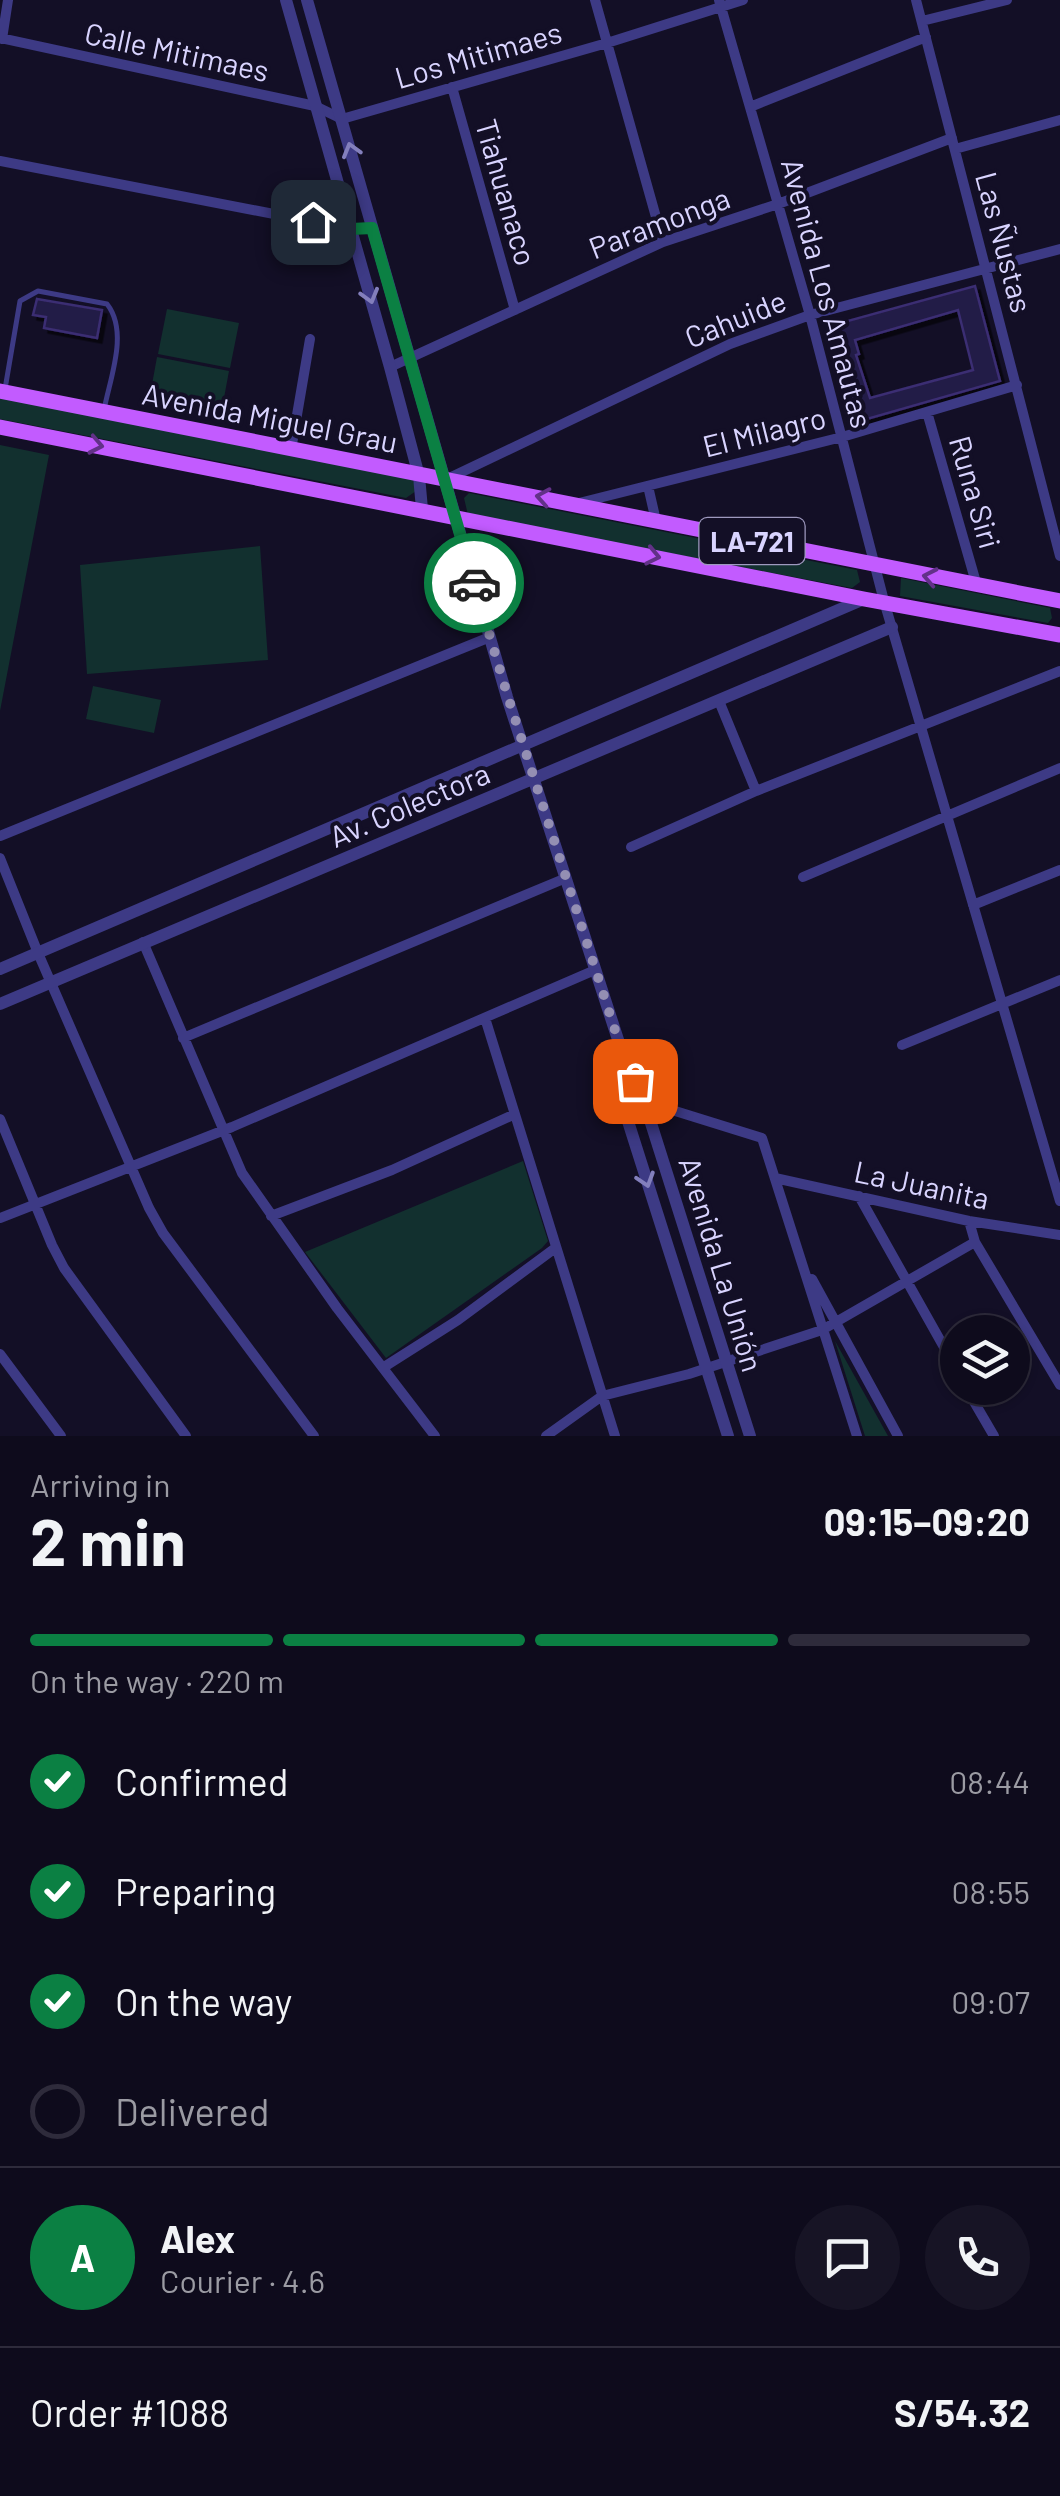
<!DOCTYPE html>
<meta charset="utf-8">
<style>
body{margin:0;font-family:Barlow,sans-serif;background:#171425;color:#f1f3f6;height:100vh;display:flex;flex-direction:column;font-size:38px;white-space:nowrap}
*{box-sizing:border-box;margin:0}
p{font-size:32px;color:#9b9ba3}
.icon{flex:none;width:55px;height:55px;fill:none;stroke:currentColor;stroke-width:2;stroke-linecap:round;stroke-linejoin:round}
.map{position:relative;height:1436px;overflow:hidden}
.side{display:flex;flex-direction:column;background:#0e0b1c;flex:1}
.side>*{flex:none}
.tools{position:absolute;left:940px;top:1315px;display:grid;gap:20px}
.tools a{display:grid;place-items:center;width:90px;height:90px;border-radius:50%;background:#0e0b1c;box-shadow:0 2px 8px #0004,0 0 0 2px #2e2b3b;font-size:50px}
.pin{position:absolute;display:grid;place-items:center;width:85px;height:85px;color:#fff;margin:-42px;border-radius:20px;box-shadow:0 5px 15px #0006}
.courier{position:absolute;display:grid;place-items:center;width:100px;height:100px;margin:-50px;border:8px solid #0b8043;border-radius:50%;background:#fff;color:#222;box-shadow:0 2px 12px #0007}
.summary em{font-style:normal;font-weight:700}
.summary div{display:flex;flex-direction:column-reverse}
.summary{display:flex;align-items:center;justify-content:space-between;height:170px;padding:0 30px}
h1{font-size:65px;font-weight:700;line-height:75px}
.bar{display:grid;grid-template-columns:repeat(4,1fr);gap:15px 10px;align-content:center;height:120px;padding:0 30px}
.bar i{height:12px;border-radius:8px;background:#2e2b3b}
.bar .current{background:#0b8043}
.bar p{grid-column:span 4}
.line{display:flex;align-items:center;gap:25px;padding:0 30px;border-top:2px solid #2e2b3b}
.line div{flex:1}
.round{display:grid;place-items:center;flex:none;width:105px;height:105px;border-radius:52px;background:#171425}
ol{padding:0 30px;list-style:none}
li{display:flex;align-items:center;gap:30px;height:110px}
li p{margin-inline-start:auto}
li .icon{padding:10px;border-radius:50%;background:#0b8043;color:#fff;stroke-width:4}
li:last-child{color:#9b9ba3}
li i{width:55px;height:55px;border:5px solid #2e2b3b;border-radius:50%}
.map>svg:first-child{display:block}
.green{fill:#12302f}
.building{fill:#241b47;stroke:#3b2d73;stroke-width:2.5;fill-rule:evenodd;filter:url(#shadow)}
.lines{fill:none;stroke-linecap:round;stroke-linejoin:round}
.service{stroke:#3d3a85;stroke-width:5}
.minor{stroke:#3d3a85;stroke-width:10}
.tertiary{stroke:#3d3a85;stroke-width:12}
.primary{stroke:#c25bff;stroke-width:15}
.oneway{stroke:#837fbc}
.oneway2{stroke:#623188}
.done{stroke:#948fb3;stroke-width:10;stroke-dasharray:0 18}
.route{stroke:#0b8043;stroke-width:12}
.labels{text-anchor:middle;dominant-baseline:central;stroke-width:8;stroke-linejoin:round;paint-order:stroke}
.shield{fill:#130f26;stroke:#9e99be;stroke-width:2.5}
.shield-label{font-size:28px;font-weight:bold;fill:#d9d4ff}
.street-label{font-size:30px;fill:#d9d4ff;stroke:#130f26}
</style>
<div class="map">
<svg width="1060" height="1436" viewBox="0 0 1060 1436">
<defs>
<filter id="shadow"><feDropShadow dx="4.5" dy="4.5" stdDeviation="0" flood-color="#0009"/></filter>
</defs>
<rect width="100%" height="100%" fill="#130f26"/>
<path class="green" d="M167 309 239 323 230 368 158 354Z
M157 357 229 371 221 414 149 401Z
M0 395 413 479 416 491 406 498 0 419Z
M0 445 49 455 0 711Z
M469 493 857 570 860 582 852 588 468 515 464 498Z
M260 546 268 660 87 674 80 565Z
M901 578 1050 608 1052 618 1048 623 900 596Z
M93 686 161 700 154 733 86 719Z
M523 1161 548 1241 542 1248 386 1358 305 1252Z
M835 1341 888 1436H865Z"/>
<path class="building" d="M975 286 1000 381 860 421 833 325ZM958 310 973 370 870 398 856 355 859 354 855 340Z
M37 299 102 310 97 338 44 328 46 317 33 315Z"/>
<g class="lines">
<path class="service" d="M5 389 20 301 38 291 107 304C129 332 110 378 104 410"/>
<path class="minor" d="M595 0 663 242
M719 0 810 315 884 601 1060 1201
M916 0 1060 556
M922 21 1007 0
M0 38 315 106 342 119 607 43 743 0
M2 39 8 0
M452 87 515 310
M750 107 926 37
M955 149 1060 120
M0 161 351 229 372 228
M390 367 663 242 778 204 952 138
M927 412 977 586
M291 450 310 339
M445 480 730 344 810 315 1060 249
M648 486 656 521
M579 503 842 437 1017 385
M719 701 756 791
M0 836 490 637
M631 847 756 791 1060 671
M0 858 38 953 149 1208 163 1233 314 1436
M803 877 1060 768
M973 905 1060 870
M143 942 242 1173 337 1308 435 1436
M485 1018 615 1436
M183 1038 566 878
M902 1045 1060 980
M643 1101 762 1138 857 1436
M0 1119 52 1245 64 1268 186 1436
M775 1178 969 1221 1060 1235
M859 1196 958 1372
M271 1216 392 1170 513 1115
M0 1218 232 1127 595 970
M969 1221 975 1242 1060 1385
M812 1279 898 1436
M0 1354 61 1436
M384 1367 458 1320 554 1249
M966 1388 994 1436
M546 1436 602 1396 689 1374 822 1330 975 1242"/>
<path class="tertiary" d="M286 0 390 367 419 476 422 509
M307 0 507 697 622 1052 650 1120 750 1436
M0 969 864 599
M0 1004 892 627
M622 1054 619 1093 728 1436"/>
<path class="primary" d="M0 391 1060 601
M0 427 864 599 1060 635"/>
</g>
<defs><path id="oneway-chevron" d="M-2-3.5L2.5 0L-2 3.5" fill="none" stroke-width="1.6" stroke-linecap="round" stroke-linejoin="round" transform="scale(2.5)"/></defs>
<g class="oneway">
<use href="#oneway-chevron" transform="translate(351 150) rotate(-106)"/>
<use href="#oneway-chevron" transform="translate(370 296) rotate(74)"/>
<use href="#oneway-chevron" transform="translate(646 1180) rotate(72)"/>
</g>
<g class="oneway2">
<use href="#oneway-chevron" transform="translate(96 445) rotate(11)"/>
<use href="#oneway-chevron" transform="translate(543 497) rotate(-170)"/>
<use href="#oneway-chevron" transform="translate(653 556) rotate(12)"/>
<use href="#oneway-chevron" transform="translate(930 577) rotate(-169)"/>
</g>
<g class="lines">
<path class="done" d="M474 583 508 697 622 1052 635 1081"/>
<path class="route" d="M313 222 351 229 372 228 474 583"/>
</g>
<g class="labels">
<rect class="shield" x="699.5" y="518" width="105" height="46" rx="8"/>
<g class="shield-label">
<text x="752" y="541">LA-721</text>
</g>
<g class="street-label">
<text transform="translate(177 51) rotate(12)">Calle Mitimaes</text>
<text transform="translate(478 54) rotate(-16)">Los Mitimaes</text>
<text transform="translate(507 192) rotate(74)">Tiahuanaco</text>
<text transform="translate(659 222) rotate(-21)">Paramonga</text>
<text transform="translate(1005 242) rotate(75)">Las Ñustas</text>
<text transform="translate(828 293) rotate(75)">Avenida Los Amautas</text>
<text transform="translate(735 318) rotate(-22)">Cahuide</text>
<text transform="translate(270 417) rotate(11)">Avenida Miguel Grau</text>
<text transform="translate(764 431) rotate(-14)">El Milagro</text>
<text transform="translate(976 492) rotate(74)">Runa Siri</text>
<text transform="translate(409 804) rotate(-23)">Av. Colectora</text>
<text transform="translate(922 1184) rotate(12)">La Juanita</text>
<text transform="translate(722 1264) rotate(73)">Avenida La Unión</text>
</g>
</g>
</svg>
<div class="tools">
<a><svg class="icon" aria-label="layers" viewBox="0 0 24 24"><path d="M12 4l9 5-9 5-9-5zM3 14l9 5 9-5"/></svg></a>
</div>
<div class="pin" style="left:635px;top:1081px;background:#ea580c"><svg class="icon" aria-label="bag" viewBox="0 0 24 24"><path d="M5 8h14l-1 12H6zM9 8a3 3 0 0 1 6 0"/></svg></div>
<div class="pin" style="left:313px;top:222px;background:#1f2937"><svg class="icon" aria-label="home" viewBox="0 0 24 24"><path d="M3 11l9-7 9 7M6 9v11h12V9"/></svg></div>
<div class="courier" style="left:474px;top:583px"><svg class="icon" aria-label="car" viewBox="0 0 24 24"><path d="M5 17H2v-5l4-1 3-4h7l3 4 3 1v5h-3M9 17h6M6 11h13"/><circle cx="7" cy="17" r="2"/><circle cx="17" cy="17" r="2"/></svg></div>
</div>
<section class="side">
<div class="summary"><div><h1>2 min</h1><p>Arriving in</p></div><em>09:15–09:20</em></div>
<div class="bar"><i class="current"></i><i class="current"></i><i class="current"></i><i></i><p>On the way · 220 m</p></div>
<ol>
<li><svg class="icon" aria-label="check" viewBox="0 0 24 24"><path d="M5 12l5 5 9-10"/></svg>Confirmed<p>08:44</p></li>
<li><svg class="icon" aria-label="check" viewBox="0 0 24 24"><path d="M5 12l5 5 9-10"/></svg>Preparing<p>08:55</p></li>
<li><svg class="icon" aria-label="check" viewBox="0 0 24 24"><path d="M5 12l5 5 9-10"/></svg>On the way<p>09:07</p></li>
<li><i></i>Delivered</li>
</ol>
<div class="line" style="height:180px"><b class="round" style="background:#0b8043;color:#fff">A</b><div><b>Alex</b><p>Courier · 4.6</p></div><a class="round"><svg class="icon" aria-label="chat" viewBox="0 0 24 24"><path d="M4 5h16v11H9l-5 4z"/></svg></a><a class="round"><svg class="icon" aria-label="phone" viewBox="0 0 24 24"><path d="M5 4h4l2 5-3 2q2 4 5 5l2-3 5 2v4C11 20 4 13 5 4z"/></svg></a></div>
<div class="line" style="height:130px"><div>Order #1088</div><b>S/54.32</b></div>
</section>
